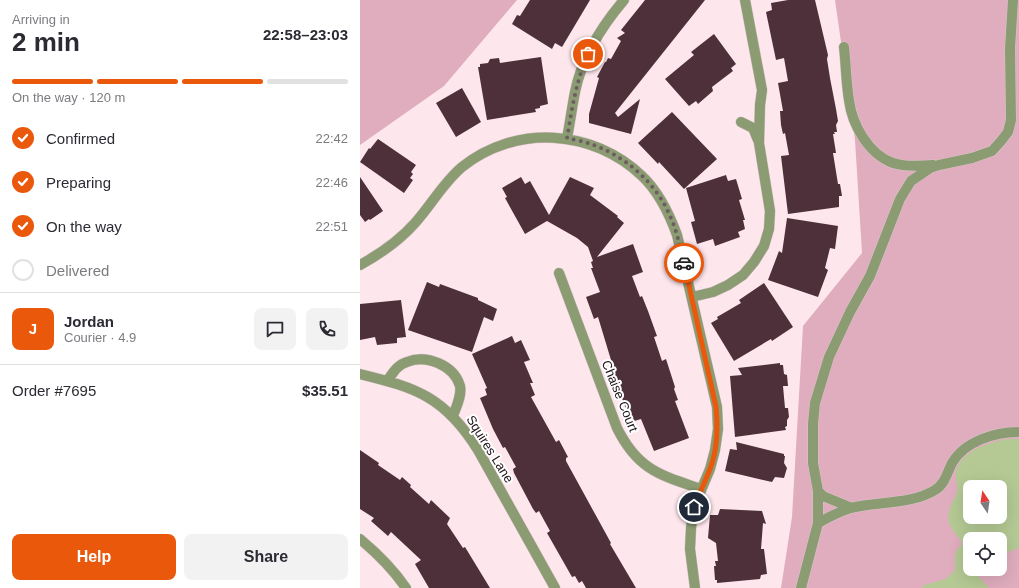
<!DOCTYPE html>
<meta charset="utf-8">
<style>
body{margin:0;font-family:Helvetica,sans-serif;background:#f2f2f3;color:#2b2b33;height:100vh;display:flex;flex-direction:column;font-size:15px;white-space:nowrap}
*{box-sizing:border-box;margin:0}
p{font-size:13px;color:#7c7c81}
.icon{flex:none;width:22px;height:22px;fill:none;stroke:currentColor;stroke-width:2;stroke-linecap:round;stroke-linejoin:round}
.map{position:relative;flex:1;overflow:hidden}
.panel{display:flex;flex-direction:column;background:#fff;width:360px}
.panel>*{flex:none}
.needle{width:26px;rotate:347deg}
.buttons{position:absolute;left:603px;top:480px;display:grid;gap:8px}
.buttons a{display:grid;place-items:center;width:44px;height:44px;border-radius:8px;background:#fff;box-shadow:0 4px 16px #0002;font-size:20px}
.pin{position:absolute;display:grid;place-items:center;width:34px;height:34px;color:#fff;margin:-17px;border:2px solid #fff;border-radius:50%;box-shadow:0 1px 4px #0007}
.courier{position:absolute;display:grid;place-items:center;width:40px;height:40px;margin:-20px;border:3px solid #ea580c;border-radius:50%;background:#fff;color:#222;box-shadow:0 1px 5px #0007}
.overview em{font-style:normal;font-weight:800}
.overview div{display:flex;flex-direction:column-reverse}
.overview{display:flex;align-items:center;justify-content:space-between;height:68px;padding:0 12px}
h1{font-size:26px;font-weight:800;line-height:30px}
.bar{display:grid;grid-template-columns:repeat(4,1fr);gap:6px 4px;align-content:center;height:48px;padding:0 12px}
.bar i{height:5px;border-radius:3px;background:#e1e1e2}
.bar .current{background:#ea580c}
.bar p{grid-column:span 4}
.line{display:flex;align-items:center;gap:10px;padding:0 12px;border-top:1px solid #e1e1e2}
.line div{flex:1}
.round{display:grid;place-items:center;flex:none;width:42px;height:42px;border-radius:8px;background:#f2f2f3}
ol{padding:0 12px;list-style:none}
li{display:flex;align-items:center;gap:12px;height:44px}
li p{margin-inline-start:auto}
li .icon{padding:4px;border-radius:50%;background:#ea580c;color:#fff;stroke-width:4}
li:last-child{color:#7c7c81}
li i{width:22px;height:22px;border:2px solid #e1e1e2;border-radius:50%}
.action{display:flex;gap:8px;margin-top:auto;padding:8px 12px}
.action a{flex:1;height:46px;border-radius:8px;background:#ea580c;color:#fff;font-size:16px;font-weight:800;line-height:46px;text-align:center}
.action a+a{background:#f2f2f3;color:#2b2b33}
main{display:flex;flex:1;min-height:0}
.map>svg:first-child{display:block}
.green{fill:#dfadbd;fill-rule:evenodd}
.water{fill:#b4c994;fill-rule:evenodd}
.building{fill:#4e303a}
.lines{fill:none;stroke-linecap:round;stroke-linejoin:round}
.minor-casing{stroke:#dac4cb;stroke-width:11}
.minor{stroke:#8b9b72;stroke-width:10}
.done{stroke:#6d5c61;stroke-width:4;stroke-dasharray:0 7.2}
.route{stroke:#ea580c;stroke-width:5}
.labels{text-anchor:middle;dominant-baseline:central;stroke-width:4;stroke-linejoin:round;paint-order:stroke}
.street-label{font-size:13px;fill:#1f1216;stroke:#fff}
</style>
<main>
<section class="panel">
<div class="overview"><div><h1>2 min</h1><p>Arriving in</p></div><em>22:58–23:03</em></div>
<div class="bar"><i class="current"></i><i class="current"></i><i class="current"></i><i></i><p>On the way · 120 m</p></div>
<ol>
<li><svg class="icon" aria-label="check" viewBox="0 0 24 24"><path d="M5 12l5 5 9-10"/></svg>Confirmed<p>22:42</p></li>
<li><svg class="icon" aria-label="check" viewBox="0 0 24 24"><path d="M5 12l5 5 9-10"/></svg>Preparing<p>22:46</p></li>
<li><svg class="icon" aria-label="check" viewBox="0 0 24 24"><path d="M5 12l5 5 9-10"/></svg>On the way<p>22:51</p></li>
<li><i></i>Delivered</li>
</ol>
<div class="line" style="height:72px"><b class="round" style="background:#ea580c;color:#fff">J</b><div><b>Jordan</b><p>Courier · 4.9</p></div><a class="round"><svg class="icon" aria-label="chat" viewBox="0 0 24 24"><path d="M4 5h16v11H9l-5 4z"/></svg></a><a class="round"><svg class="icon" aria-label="phone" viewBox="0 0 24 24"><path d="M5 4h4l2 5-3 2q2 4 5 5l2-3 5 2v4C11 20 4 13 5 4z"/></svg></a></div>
<div class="line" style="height:52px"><div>Order #7695</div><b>$35.51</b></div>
<div class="action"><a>Help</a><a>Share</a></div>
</section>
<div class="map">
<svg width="659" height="588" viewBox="0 0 659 588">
<rect width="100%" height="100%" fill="#fee6ed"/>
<path class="green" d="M0 0H157L84 86 0 145Z
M475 0H659V588H421L432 517 443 326 502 253 495 140ZM610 487H640V517H610ZM610 539H640V569H610Z"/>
<path class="water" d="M647 439H659V548L648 552 640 553V539H610C610 550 607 560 606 571L616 574 629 588H562L564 585 586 579 595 570C595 562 593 550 601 546L602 542C590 527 584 522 592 503 593 500 595 498 596 495 599 488 595 480 596 473 600 451 628 443 647 439ZM610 487H640V517H610Z"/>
<path class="building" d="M170 0H230L202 47 195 43 192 49 152 24 157 15 160 16Z
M285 0H345L255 113 258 117 280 99 271 134 229 123V114L239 78 237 77 245 62H246L248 58 251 59 261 41 257 38 265 33 261 30Z
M428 0H455L468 55 467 59 470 78 476 109 478 121 476 125 477 132H474L475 134H473L476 153H473L478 184H480L482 196H479V207L428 214 421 156 429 155 425 133 423 134 421 125 420 111H423L418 83 428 81 424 58 416 60 406 12 412 10 411 3Z
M354 34 376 64 371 68 373 71 352 87 353 91 338 104 336 101 329 106 305 79 334 55 331 52Z
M181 57 188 104 180 106V108L175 109 176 112 127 120 118 67H120V64L128 63 130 59 139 58 140 63Z
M102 88 121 122 96 137 76 103Z
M312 112 357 159 324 189 299 162 298 164 278 143Z
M18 139 56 165 51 172 53 174 50 178 53 180 44 193 0 162 9 148 10 149Z
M366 175 368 181 376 179 382 199 379 200 385 220H383L385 229 378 232 380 237 355 246 353 239 337 244 331 222 335 221 326 188Z
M0 177 23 211 10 220 9 219 5 222 0 215Z
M161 177 165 184 170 181 189 215 210 177 234 188 230 195 258 216 257 217 264 223 237 257 273 244 283 272 272 276 280 297 282 296 288 311 297 336 294 337 302 361 306 359 315 387 314 389 318 400 315 401 329 438 294 451 281 419 271 422 248 361 251 360 238 317 234 319 226 297 240 292 231 268H233L231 262 233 261 228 247 217 238 187 221 165 234 145 198 147 197 142 188Z
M427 218 478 226 475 249 470 248 465 268 468 270 458 297 408 280 419 251 422 253Z
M67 282 79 287 80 284 118 298V300L137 309 133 321 124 317 112 352 48 330Z
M404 283 433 327 412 341 411 339 374 361 351 323 358 319 357 317 381 303 379 300Z
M41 300 46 337 37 338V343L17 345 15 337 0 340V304Z
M152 336 155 343 161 340 170 360 164 362 173 383H170L175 395 171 397 196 442 199 440 208 457 206 458V461L251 543 250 544 276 588H226L222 581 219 583 215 576 212 577 187 533 190 531 179 511 176 513 173 509 154 473 153 469 156 467 145 447 143 448 133 429 120 398 127 395 125 389 127 388 112 354Z
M420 363V365H423L424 374 427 375 428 386H423L425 408H428L429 417 427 420V426L425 427 426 430 375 437 370 376 382 375 378 368Z
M376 442 424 454V456H425L424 463 427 468 424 478 415 477 412 482 365 471 370 449 377 450Z
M0 450 19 463 18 465 40 480 42 477 51 485 50 487 69 504 71 500 90 518 87 524 103 548 105 547 130 588H69L55 564 61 560 31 532 28 536 11 521 14 518 0 509Z
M360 509 402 511 406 524 403 523 401 549H404L407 574 401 575 400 579 357 583V580H355L354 566H356L355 561H358L356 543 348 538 350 515H358Z"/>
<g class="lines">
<defs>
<path id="minor" d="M484 47C486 64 486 82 489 100 492 124 508 154 533 163 545 167 561 166 573 165
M381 122 393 128 398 140
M207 138C210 123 212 107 215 92 222 57 241 27 264 0
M0 265C20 254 40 240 55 223 72 204 83 183 102 167 155 124 233 129 282 176 299 192 309 213 317 235L357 407 358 429 355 450 350 469 334 507 331 528 330 549 335 588
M199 273 257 428C278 470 300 475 341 489
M332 297 353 292 368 285 383 275 394 262 404 246 409 229 410 211 399 143 400 105 402 90 385 0
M0 374C57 388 85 397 118 450L195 588
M27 381C33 373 37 365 47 362 66 354 94 365 100 386 102 396 96 407 93 416
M458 491 463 496 492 508
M458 523C469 517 480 511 491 508 518 501 551 505 575 490 585 484 587 473 592 463 605 441 635 432 659 432
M0 539C18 554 33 569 46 588
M441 588 458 523V491L453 463V424L455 403 469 357 490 312 510 276 540 199 551 181 570 168 579 165 612 158 632 151 641 141 648 132 651 120 650 48 653 0"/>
</defs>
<use href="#minor" class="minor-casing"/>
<use href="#minor" class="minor"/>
</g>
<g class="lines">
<path class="done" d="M228 54C216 81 212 109 207 138 214 140 222 141 228 143 263 154 296 182 310 216 317 231 320 247 324 263"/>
<path class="route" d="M324 263 356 407C358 428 358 449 350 469 345 482 339 494 334 507"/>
</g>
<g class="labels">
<g class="street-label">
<text transform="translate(260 396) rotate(68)">Chaise Court</text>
<text transform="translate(130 449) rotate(58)">Squires Lane</text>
</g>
</g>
</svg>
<div class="buttons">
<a><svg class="needle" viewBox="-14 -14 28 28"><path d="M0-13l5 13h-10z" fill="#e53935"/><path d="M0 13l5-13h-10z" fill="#7c7c81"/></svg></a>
<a><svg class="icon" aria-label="locate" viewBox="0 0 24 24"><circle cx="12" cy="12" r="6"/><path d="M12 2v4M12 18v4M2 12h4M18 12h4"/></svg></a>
</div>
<div class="pin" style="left:228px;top:54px;background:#ea580c"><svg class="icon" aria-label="bag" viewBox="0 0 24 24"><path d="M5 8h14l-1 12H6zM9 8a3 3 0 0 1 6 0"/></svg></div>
<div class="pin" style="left:334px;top:507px;background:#1f2937"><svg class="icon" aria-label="home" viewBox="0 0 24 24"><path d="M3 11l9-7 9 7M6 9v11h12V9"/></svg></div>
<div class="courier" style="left:324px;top:263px"><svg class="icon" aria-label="car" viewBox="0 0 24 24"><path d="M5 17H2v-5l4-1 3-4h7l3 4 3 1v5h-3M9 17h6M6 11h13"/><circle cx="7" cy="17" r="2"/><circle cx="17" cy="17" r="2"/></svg></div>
</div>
</main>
